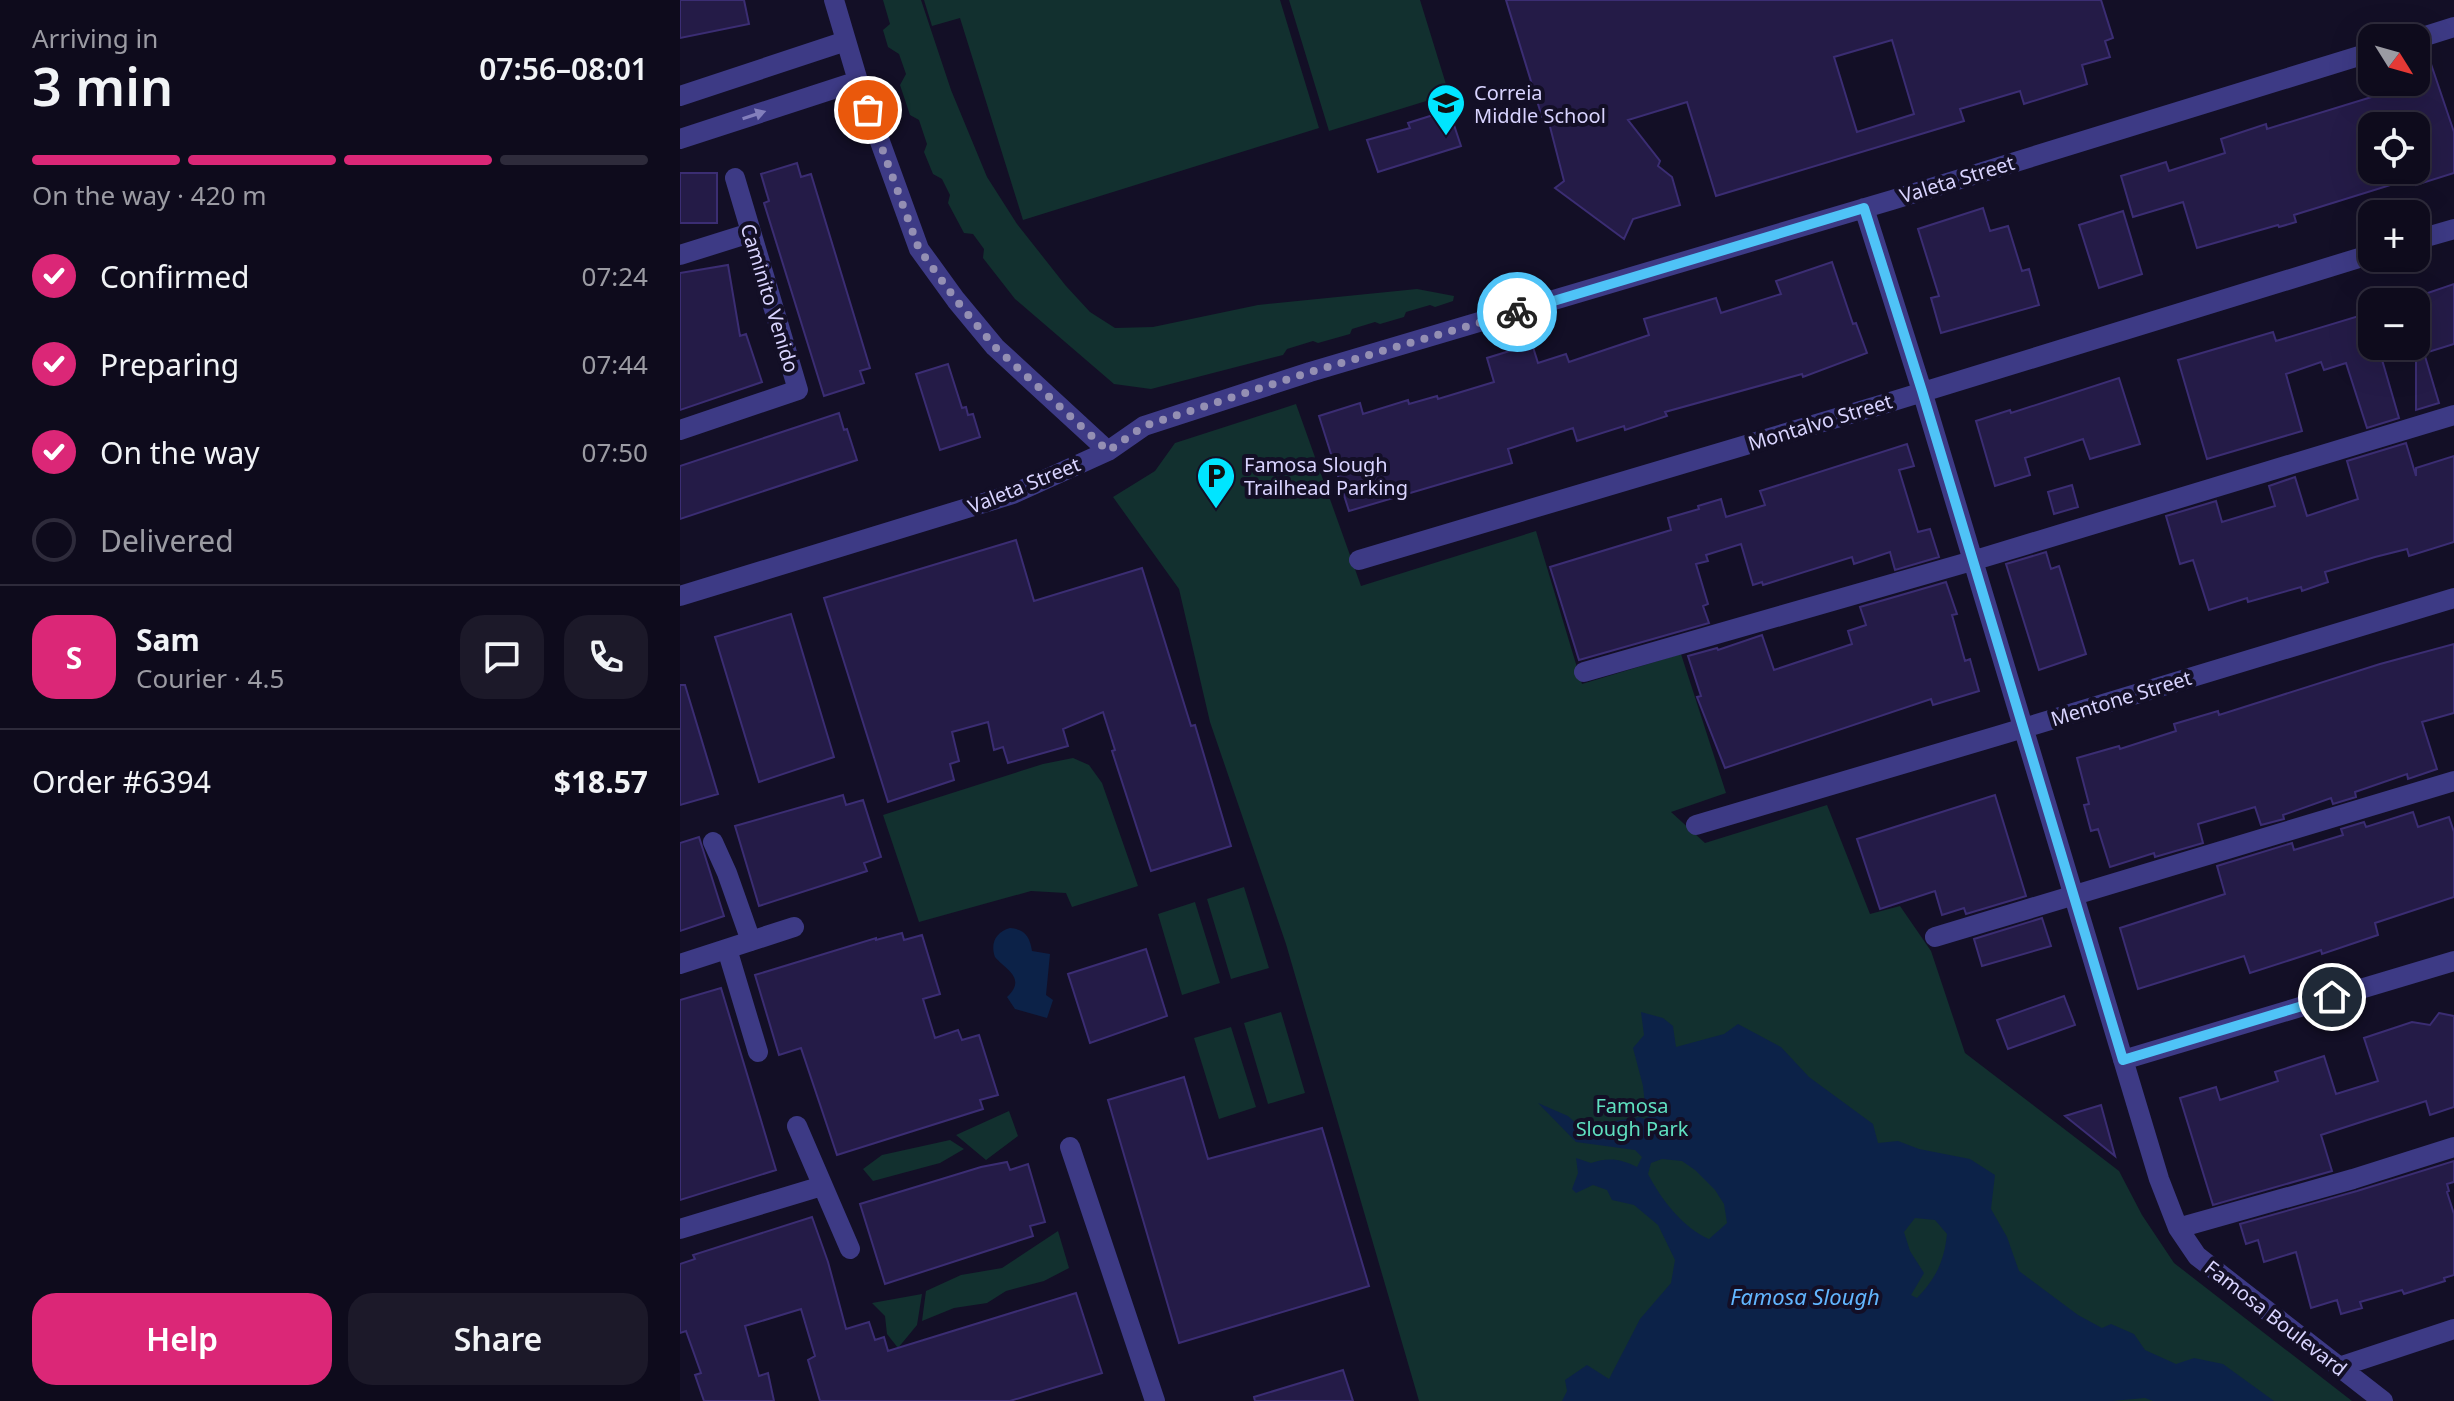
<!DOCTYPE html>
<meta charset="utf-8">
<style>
body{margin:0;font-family:"Noto Sans",sans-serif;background:#1c1929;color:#f1f3f6;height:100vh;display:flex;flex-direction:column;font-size:30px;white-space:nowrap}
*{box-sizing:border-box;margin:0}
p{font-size:26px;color:#9b9ba3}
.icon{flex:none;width:44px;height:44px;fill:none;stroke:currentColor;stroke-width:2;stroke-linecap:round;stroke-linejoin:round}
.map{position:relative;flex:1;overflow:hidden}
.side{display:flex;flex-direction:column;background:#0e0b1c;width:680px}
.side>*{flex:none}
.needle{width:52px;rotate:127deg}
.controls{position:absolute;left:1678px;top:24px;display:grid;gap:16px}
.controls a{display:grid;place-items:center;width:72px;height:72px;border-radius:16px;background:#0e0b1c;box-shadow:0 8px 32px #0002,0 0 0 2px #2e2b3b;font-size:40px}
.pin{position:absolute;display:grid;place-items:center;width:68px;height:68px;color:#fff;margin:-34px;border:4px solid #fff;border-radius:50%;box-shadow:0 2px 8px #0007}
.courier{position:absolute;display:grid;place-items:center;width:80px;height:80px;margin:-40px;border:6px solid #4fc3f7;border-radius:50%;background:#fff;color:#222;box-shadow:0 2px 10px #0007}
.summary em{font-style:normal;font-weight:600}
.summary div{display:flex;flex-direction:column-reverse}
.summary{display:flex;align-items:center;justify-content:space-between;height:136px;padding:0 32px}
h1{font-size:52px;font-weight:600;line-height:60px}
.bar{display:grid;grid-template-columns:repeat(4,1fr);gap:12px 8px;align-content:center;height:96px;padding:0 32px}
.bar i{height:10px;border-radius:6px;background:#2e2b3b}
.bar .active{background:#db2777}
.bar p{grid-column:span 4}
.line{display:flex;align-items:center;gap:20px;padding:0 32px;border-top:2px solid #2e2b3b}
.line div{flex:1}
.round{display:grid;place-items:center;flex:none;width:84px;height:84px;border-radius:24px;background:#1c1929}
ol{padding:0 32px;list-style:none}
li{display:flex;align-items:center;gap:24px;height:88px}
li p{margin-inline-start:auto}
li .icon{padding:8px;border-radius:50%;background:#db2777;color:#fff;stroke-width:4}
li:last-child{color:#9b9ba3}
li i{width:44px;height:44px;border:4px solid #2e2b3b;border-radius:50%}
.cta{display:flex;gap:16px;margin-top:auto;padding:16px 32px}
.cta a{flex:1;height:92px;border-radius:24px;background:#db2777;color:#fff;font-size:32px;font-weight:600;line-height:92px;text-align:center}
.cta a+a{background:#1c1929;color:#f1f3f6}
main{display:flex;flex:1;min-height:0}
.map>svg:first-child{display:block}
.green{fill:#12302f}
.water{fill:#0c2248;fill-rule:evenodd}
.building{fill:#241b47;stroke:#3b2d73;stroke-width:2;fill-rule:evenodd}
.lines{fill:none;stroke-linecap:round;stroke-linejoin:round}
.minor{stroke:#3d3a85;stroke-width:20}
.oneway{fill:#837fbc}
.done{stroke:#948fb3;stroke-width:8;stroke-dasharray:0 14.4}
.route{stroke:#4fc3f7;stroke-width:10}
.labels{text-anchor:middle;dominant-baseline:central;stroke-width:8;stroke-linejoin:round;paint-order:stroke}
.poi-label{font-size:20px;fill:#d9d4ff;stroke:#130f26;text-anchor:start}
.street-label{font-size:20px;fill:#d9d4ff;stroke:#130f26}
.park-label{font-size:20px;fill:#5fe0c0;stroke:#130f26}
.water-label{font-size:22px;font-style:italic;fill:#62b6ff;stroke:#130f26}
</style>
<main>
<section class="side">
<div class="summary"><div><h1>3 min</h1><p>Arriving in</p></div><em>07:56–08:01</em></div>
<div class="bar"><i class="active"></i><i class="active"></i><i class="active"></i><i></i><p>On the way · 420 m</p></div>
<ol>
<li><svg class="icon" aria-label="check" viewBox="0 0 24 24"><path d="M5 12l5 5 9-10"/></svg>Confirmed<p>07:24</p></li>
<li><svg class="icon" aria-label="check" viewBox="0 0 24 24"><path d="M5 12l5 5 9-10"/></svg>Preparing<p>07:44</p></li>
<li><svg class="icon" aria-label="check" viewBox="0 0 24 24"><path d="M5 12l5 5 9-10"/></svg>On the way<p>07:50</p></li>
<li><i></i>Delivered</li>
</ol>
<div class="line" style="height:144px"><b class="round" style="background:#db2777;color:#fff">S</b><div><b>Sam</b><p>Courier · 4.5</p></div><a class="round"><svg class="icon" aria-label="chat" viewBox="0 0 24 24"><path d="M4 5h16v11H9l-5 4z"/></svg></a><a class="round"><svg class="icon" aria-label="phone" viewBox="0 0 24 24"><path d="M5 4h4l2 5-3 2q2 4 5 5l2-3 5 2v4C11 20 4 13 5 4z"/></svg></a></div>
<div class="line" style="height:104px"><div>Order #6394</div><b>$18.57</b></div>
<div class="cta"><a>Help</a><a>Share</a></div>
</section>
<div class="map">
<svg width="1774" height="1401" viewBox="0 0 1774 1401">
<rect width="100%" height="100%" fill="#130f26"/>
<path class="green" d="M203 0H241L271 90 307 177 337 224 386 286 410 312 435 328 473 327 578 305 737 289 774 296 773 301 755 307 750 305 726 312 724 317 700 324 695 322 672 329 670 334 638 343 633 341 607 349 603 355 471 389 434 384 335 299 303 258 304 249 293 234 284 233 268 203 270 195 262 179 253 174 244 152 247 144 239 120 230 115 220 85 226 74 219 54 208 47 203 30 210 24Z
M244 0H600L639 128 343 220 280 18 252 26Z
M609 0H740L769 94 649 131Z
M616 404 681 586 856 531 902 684 1001 654 1046 793 991 812 1025 843 1147 805 1190 914 1220 906 1251 951 1285 1053 1439 1171 1462 1215 1494 1263 1672 1401H739L606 944 530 722 499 589 433 497 475 471 495 443Z
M393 758 409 765 422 783 458 886 392 907 386 893 351 891 239 922 203 815 363 764Z
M564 887 589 968 551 979 527 899Z
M515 902 540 983 502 995 478 914Z
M601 1012 625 1093 588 1104 564 1023Z
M551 1027 576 1107 539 1119 514 1038Z
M329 1111 338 1136 306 1160 276 1135Z
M270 1140 284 1149 260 1163 193 1181 183 1169 202 1155Z
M378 1231 389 1268 364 1281 326 1291 307 1303 274 1308 242 1321 246 1291 281 1275 322 1268Z
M242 1294 237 1325 218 1348 207 1334 205 1316 192 1303Z"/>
<path class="water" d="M330 928C345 929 350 937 352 951L370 954 366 995 373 1000 367 1018 335 1009 327 997C347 978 326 970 315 957 310 943 316 932 330 928Z
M961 1012 983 1018 993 1026 996 1047 1044 1034 1058 1024 1101 1047 1129 1077 1193 1124 1198 1143 1218 1141 1239 1149 1290 1159 1315 1175 1311 1209 1327 1237 1339 1271 1398 1315 1422 1328 1431 1324 1454 1334 1465 1350 1496 1364 1514 1358 1543 1364 1594 1401H1473L1465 1398 1432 1401H882L887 1391 885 1380 907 1365 929 1379 960 1319 991 1283 995 1260 978 1225 954 1205 932 1200 927 1190 913 1185 896 1193 892 1189 898 1173 896 1158 911 1163C929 1157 941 1159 957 1167L962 1157 955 1150 896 1142 858 1103 888 1116 903 1130 926 1136 934 1133 935 1121 960 1117 964 1119 972 1115 965 1105 963 1086 953 1048 964 1035ZM982 1159 1002 1161 1015 1170 1035 1190 1044 1204 1047 1223 1029 1239C1003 1228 981 1199 968 1174L971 1163ZM1235 1218 1255 1220 1267 1234C1264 1262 1256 1278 1237 1298L1231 1295 1244 1273 1230 1251 1224 1232Z"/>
<path class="building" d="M0 0H64L69 24 0 38Z
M826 0H1421L1433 38 1425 41 1430 57 1402 65 1407 84 1344 104 1340 91 1280 109 1284 121 1036 196 1007 102 948 120 980 161 978 166 992 177 1000 205 953 219 944 239 875 188 884 181 867 115 862 117ZM1212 40 1234 114 1177 132 1154 57Z
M1751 64 1774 132V173L1736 185V177L1614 215 1616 222 1599 227 1598 225 1517 248 1503 202 1453 217 1441 176 1486 162 1489 171 1545 153 1541 139 1586 124 1587 129 1721 88 1719 82H1736V69ZM1692 126H1736V170H1692Z
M769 110 781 146 698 172 687 140 730 128 728 123Z
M117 163 121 177 131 174 190 368 180 371 184 383 144 396 84 203 89 201 81 174Z
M0 173H37V223H0Z
M1303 208 1310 231 1328 226 1342 271 1349 269 1359 305 1261 333 1251 298 1259 296 1238 229Z
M1443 211 1462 274 1419 288 1399 225Z
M1152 262 1173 324 1176 323 1187 353 1123 377 1122 374 985 412 987 416 945 430 944 426 897 441 893 428 828 449 832 463 669 511 639 416 680 403 683 414 728 400 729 404 757 396 758 399 814 382 807 358 852 344 858 363 886 354 889 362 969 335 964 319 1036 298 1041 313 1101 294 1096 281Z
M48 265 60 336 66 334 82 382 0 410V273Z
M1774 284V344L1745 353 1736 326V297Z
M1692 312V346H1698L1719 418 1687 428 1666 363 1644 370 1641 362 1606 374 1622 431 1527 459 1498 360 1593 332 1596 341Z
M1741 343 1759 403 1736 410V344Z
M268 364 282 408 286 407 288 415 293 414 300 437 260 450 236 374Z
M1439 378 1460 444 1410 459 1403 439 1345 458 1350 475 1315 486 1296 421 1330 410 1331 413Z
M159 413 164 430 167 429 177 460 0 519V466Z
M1726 443 1736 476V468L1774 456V542L1729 556 1727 549 1695 557 1645 572 1648 582 1622 591 1621 587 1568 602 1567 598 1529 610 1513 560 1500 564 1486 516 1536 501 1542 522 1595 506 1589 486 1615 477 1627 516 1678 499 1667 461Z
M1227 444 1234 466 1219 470 1238 532 1250 529 1259 557 1215 570 1210 552 1174 564 1172 557 1083 585 1082 582 1073 585 1061 544 1026 555 1028 561 1016 564 1028 604 1023 606 1029 623 899 660 870 567 991 530 988 518 1019 509 1018 506 1041 499 1046 517 1085 505 1080 491Z
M1392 485 1398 507 1374 514 1368 492Z
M336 540 354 601 462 568 511 726 515 725 551 846 471 871 432 751 435 750 423 712 383 729 388 746 328 763 323 747 314 750 308 722 272 732 279 761 270 764 274 780 208 802 144 598Z
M1366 552 1371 569 1379 566 1406 654 1359 670 1326 564Z
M1266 582 1277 614 1272 615 1285 661 1290 659 1299 691 1253 705 1251 699 1045 768 1017 697 1021 696 1008 656 1037 648 1038 650 1082 635 1094 670 1172 644 1168 631 1186 625 1180 607Z
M111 614 154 757 79 782 35 637Z
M1774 644V713L1742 722 1757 769 1728 779 1727 774 1675 792 1676 797 1653 804 1651 798 1603 815 1604 819 1581 825 1575 807 1518 824 1523 843 1475 857 1474 853 1430 867 1418 829 1411 831 1404 805 1409 804 1397 758 1439 746 1440 749 1496 731 1494 724 1538 711 1539 715 1700 664Z
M0 685H5L38 794 0 805Z
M163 795 166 805 183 800 201 857 184 863 187 871 79 906 55 826Z
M1315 795 1346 896 1286 914 1284 908 1262 915 1255 891 1200 909 1177 839Z
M1733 812 1738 827 1769 817 1774 832V897L1695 923 1698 935 1642 954 1641 950 1570 973 1564 956 1458 989 1440 928 1545 894 1537 866 1612 843 1614 850 1663 835 1661 829 1684 822 1686 827Z
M19 837 44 916 0 931V843Z
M1362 918 1371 946 1302 966 1294 939Z
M222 933 224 940 242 935 260 994 243 999 255 1038 278 1030 282 1040 299 1035 318 1095 300 1100 303 1109 157 1155 121 1048 99 1055 75 975 196 938V940Z
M466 949 487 1016 410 1043 388 974Z
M41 988 96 1170 0 1200V1000Z
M1384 996 1395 1025 1328 1049 1317 1020Z
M1759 1013 1774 1016V1107L1750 1115 1746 1101 1641 1135 1652 1171 1533 1205 1500 1098 1536 1087 1540 1100 1598 1081 1595 1072 1644 1056 1656 1094 1698 1081 1684 1038 1732 1022 1750 1025Z
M504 1077 528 1159 642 1128 689 1286 499 1343 428 1100Z
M1421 1105 1435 1156 1385 1116Z
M1774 1161V1182L1767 1184 1769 1191 1767 1192 1774 1214V1275L1764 1278 1765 1281 1724 1294 1722 1290 1680 1302 1682 1308 1661 1314 1657 1300 1631 1308 1616 1252 1584 1262 1578 1240 1566 1244 1560 1224 1677 1191Z
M327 1162 330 1170 348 1164 365 1222 350 1226 353 1236 205 1284 180 1204 301 1167Z
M132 1217 148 1262 166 1329 189 1322 195 1340 204 1337 208 1351 396 1293 422 1373 330 1401H140L128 1360 135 1356 121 1309 65 1326 79 1376 88 1373 94 1401H24L15 1375 21 1373 6 1331 0 1333V1264L15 1259 13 1255Z
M663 1370 673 1401H575L574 1397Z"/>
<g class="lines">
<path class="minor" d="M154 0 178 81 239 249 276 300 315 347 428 451
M1736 39 1774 27
M0 96 166 41
M0 139 178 81
M1184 208 1242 391 1479 1179 1498 1228 1517 1256 1703 1401
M1736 240 1774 229
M0 255 70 233
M0 430 118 390 55 178
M679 560 1207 403 1692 254
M0 596 333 494 428 451 464 426 630 372 1212 200 1692 52
M904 672 1292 561 1774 415
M1016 825 1317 736 1774 598
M33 842 47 873 71 941
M1255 937 1774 781
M47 949 78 1052
M0 964 114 927
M1443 1060 1774 961
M117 1126 170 1249
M390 1147 475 1401
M1498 1228 1673 1179 1774 1147
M0 1229 142 1186
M1659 1367 1774 1329"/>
</g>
<defs><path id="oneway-solid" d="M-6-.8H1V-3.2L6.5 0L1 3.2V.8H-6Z" transform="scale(2)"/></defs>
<use class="oneway" href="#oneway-solid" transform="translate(74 115) rotate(-18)"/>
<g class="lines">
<path class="done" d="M188 110 239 249 276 300 315 347 428 451 464 426 630 372 837 312"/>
<path class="route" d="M837 312 1184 208 1242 391 1443 1060 1652 997"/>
</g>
<defs>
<symbol id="school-pin" viewBox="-11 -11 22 30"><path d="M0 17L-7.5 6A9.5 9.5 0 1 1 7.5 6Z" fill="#00e5ff" stroke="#130f26"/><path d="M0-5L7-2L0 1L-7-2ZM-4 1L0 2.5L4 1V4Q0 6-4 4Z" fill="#111"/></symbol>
<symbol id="parking-pin" viewBox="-11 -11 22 30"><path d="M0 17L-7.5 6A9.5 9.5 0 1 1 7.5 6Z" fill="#00e5ff" stroke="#130f26"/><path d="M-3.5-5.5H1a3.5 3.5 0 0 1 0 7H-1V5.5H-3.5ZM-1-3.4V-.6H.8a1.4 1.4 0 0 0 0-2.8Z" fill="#111"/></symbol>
</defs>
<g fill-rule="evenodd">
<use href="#school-pin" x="744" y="81" width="44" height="60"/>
<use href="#parking-pin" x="514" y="454" width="44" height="60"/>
</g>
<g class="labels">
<g class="poi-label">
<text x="794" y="92">Correia<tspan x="794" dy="23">Middle School</tspan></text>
<text x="564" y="464">Famosa Slough<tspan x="564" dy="23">Trailhead Parking</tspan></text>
</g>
<g class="street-label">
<text transform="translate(1277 179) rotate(-17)">Valeta Street</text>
<text transform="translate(90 298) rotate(73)">Caminito Venido</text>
<text transform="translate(1140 422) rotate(-17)">Montalvo Street</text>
<text transform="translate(344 485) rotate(-22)">Valeta Street</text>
<text transform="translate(1441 698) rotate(-17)">Mentone Street</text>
<text transform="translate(1596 1318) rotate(38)">Famosa Boulevard</text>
</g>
<g class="park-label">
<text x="952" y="1105">Famosa<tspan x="952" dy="23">Slough Park</tspan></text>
</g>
<g class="water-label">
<text x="1125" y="1296">Famosa Slough</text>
</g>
</g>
</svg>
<div class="controls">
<a><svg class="needle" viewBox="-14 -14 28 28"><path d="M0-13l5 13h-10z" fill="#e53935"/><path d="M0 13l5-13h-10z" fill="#9b9ba3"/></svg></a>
<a><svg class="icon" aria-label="locate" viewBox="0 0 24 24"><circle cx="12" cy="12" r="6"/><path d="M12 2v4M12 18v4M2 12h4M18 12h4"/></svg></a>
<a>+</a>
<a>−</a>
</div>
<div class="pin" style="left:188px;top:110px;background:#ea580c"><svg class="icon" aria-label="bag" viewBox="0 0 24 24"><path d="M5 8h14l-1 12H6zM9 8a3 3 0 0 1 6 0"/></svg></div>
<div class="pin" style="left:1652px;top:997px;background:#1f2937"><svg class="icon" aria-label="home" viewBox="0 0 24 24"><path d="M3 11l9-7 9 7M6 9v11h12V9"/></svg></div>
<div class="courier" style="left:837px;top:312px"><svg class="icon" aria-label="bike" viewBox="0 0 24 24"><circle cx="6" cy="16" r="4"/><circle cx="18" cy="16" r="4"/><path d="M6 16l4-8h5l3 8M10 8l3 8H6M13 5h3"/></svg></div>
</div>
</main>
